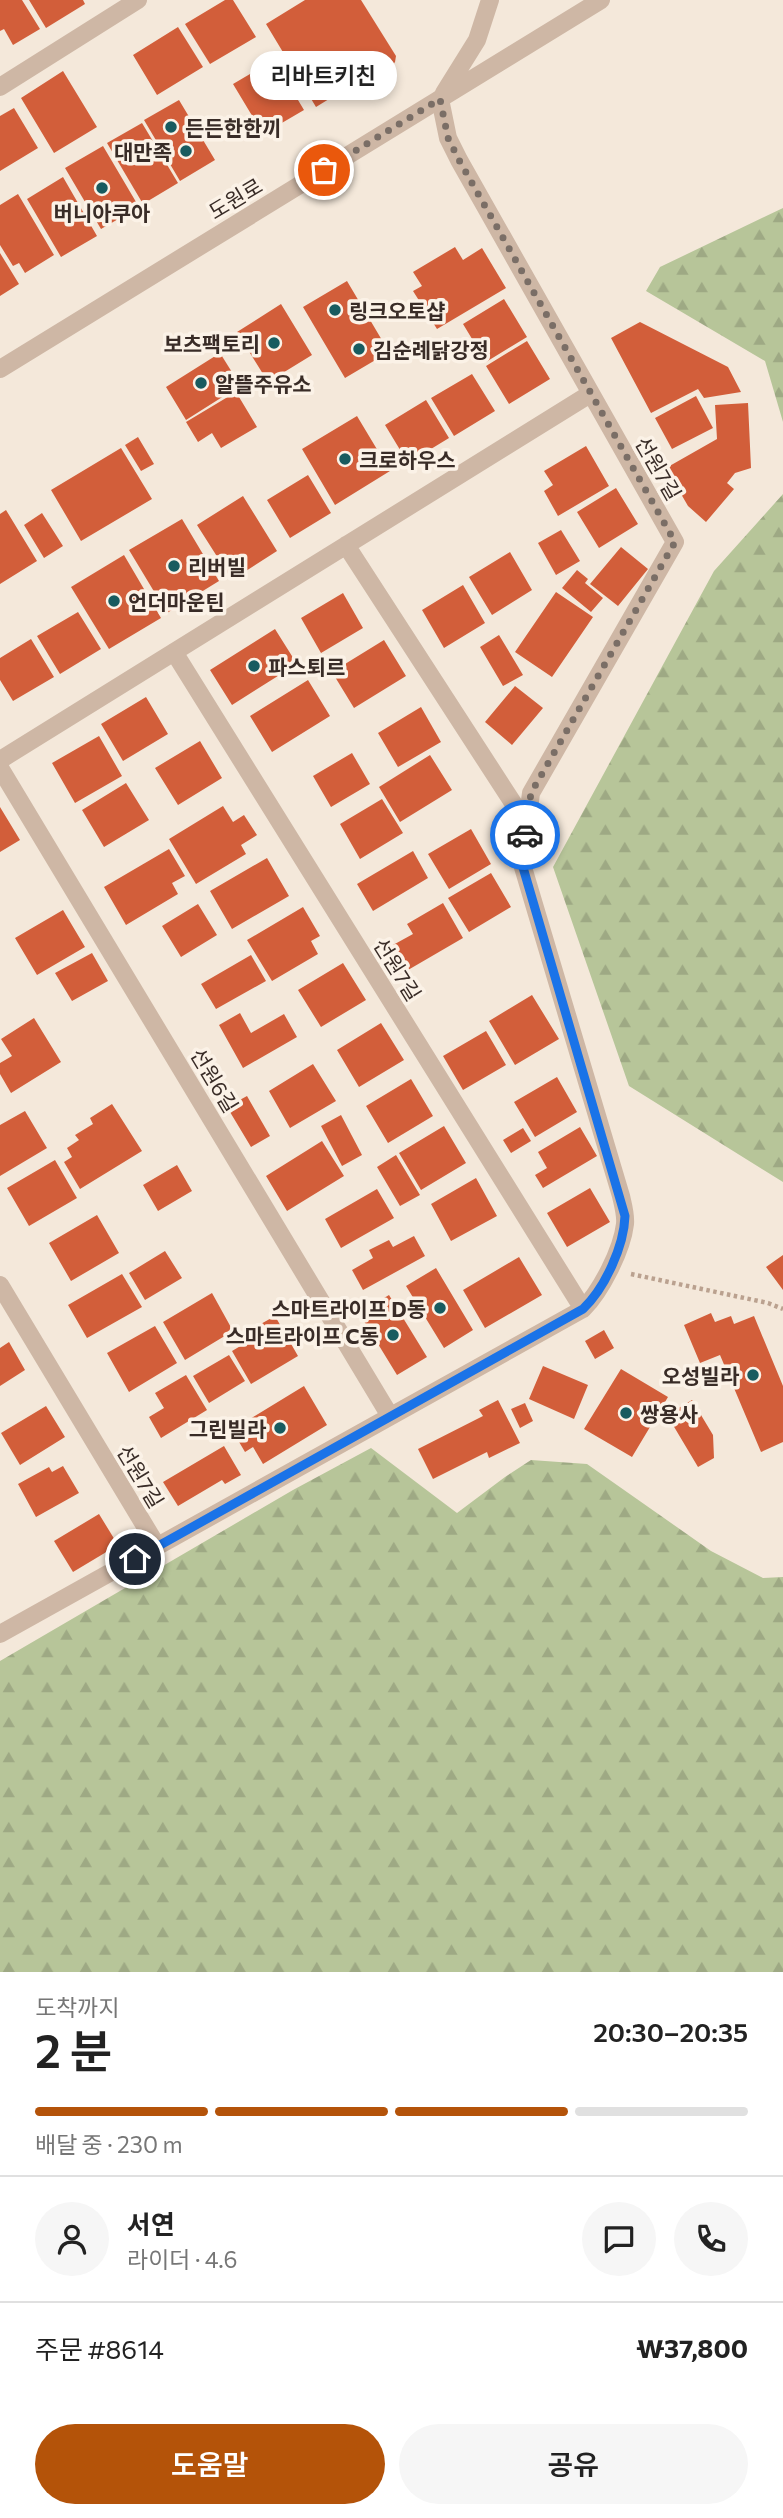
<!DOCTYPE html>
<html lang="ko">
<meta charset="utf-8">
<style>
body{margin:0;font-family:Commissioner,"Noto Sans KR",sans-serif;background:#f6f6f6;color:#222;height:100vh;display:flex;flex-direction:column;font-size:26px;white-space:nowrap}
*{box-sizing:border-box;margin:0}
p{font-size:23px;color:#767676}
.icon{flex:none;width:38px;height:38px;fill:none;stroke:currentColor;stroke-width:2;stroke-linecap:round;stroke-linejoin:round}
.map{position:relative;height:1972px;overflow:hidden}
.sheet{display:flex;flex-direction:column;background:#fff;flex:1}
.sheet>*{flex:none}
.pin{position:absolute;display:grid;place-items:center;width:60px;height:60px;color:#fff;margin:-30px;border:4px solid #fff;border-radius:50%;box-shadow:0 2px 7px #0007}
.courier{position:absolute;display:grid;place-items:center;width:70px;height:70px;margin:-35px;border:5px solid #1a73e8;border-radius:50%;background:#fff;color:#222;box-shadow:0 2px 9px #0007}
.bubble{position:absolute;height:49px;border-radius:24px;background:#fff;box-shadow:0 4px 10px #0003;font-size:23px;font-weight:600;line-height:49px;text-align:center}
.head em{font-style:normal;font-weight:600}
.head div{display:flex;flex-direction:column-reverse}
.head{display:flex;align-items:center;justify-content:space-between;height:119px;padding:0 35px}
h1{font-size:46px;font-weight:600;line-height:52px}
.bar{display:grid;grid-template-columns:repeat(4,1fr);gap:10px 7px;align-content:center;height:84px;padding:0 35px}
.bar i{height:9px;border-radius:5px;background:#e0e0e0}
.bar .current{background:#b45309}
.bar p{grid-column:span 4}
.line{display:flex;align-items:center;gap:18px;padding:0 35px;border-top:2px solid #e0e0e0}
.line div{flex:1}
.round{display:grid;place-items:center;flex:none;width:74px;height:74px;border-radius:37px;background:#f6f6f6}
.primary-button{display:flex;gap:14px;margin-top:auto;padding:14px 35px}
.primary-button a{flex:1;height:80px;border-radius:42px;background:#b45309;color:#fff;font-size:28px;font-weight:600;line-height:80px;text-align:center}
.primary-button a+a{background:#f6f6f6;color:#222}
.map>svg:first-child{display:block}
.forest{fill:url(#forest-firs)}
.building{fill:#d25e3a}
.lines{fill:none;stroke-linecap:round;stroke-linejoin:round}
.path{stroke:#baa18f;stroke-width:4.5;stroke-dasharray:3.5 3.5;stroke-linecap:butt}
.minor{stroke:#ceb7a5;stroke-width:18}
.tertiary{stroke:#ceb7a5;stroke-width:18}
.done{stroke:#7a6e66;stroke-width:7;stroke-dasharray:0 12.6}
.route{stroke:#1a73e8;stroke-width:9}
.poi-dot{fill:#185b5f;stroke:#fbf2e7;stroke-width:2.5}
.labels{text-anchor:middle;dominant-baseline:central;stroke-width:7;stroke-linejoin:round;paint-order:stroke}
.poi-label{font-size:21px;font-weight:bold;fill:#392c27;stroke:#fbf2e7;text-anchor:start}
.street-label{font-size:21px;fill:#392c27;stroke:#fbf2e7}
</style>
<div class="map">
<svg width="783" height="1972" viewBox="0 0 783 1972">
<defs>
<pattern id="forest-firs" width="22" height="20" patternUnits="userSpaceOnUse" patternTransform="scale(1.75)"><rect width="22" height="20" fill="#b7c599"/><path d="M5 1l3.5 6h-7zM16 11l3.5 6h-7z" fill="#9ea984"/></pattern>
</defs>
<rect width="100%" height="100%" fill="#f4e8da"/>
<path class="forest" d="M783 208V422L765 361 646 291 660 267Z
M783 494V1182L629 1086 553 867 714 571Z
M371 1448 457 1513 505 1477 531 1460 587 1464 711 1551 763 1578 783 1577V1972H0V1661L293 1490Z"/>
<path class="building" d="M0 0H22L40 29 13 45 4 29 0 31Z
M29 0H83L85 4 46 28Z
M225 0H233L256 37 210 64 185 24Z
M305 0H361L396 56 395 62 392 66 384 67 377 57 367 63 373 73 359 81 353 94 344 99H329L316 107 266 24Z
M178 27 203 67 157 95 133 55Z
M274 60 304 110 263 134 233 84Z
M63 71 97 127 54 153 21 98Z
M179 100 215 160 180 181 144 120Z
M14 108 38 148 0 171V116Z
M142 123 178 183 143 204 107 143Z
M103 146 139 207 101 229 65 168Z
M63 177 97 236 61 257 27 199Z
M18 194 54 255 25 273 19 263 13 266 0 245V205Z
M455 247 463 260 482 248 506 288 437 329 413 291 422 286 413 272Z
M0 253 19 284 0 296Z
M347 281 389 352 345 378 303 307Z
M504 299 527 337 486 362 463 324Z
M281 304 312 355 268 382 237 332Z
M640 322 728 367 741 392 704 398 698 389 651 413 611 338Z
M527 341 550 379 509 404 486 366Z
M220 353 235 377 230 380 235 389 186 420 166 387Z
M472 374 495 411 454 436 431 398Z
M236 392 257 427 221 448 212 433 198 442 186 422Z
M696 396 713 428 672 449 655 418Z
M426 400 449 438 408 463 385 425Z
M748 403 751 468 735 473 727 483 734 489 706 522 688 506 666 468 717 439 715 405Z
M357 416 390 471 335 505 302 449Z
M138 437 154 464 141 471 125 445Z
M586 446 609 486 558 516 544 491 553 485 544 471Z
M121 448 152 499 81 541 51 490Z
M308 475 331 513 290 538 267 500Z
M616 488 638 524 599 548 577 512Z
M243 496 277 551 232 580 197 525Z
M6 510 37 561 0 584V514Z
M42 513 63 546 44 558 24 525Z
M182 519 219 581 167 613 129 550Z
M561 530 580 561 556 575 538 543Z
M621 547 648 569 618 606 590 584Z
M510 552 532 590 492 615 469 577Z
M124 555 161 618 109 649 71 587Z
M577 570 588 579 585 583 603 598 591 612 562 588Z
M463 585 485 623 444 648 422 610Z
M556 592 593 617 552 677 515 652Z
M343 593 363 628 321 653 301 618Z
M78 612 101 649 60 674 37 636Z
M275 629 297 664 232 705 210 670Z
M499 635 523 675 503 686 480 647Z
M31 639 54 677 13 701 0 680V658Z
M384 640 406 676 354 708 332 672Z
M308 680 330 716 272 752 250 716Z
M515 686 543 708 512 745 485 722Z
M146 697 168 734 123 761 101 724Z
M421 707 441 742 398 767 378 733Z
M99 736 122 776 75 803 52 763Z
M200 741 222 778 178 805 155 768Z
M352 753 370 784 331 807 313 776Z
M430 755 452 790 400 822 379 787Z
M126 783 149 820 104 847 82 810Z
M382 799 403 833 360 859 340 824Z
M223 806 233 822 244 815 257 835 241 845 246 854 196 884 169 839Z
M0 807 20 840 0 852Z
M471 829 491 864 449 889 428 854Z
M169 849 185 876 172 883 178 894 126 925 104 887Z
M413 851 428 878 373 911 357 884Z
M267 858 289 896 232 929 210 891Z
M491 873 511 907 469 932 448 898Z
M443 903 463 938 408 970 393 945 413 934 407 924Z
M198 904 217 935 181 957 162 926Z
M303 907 320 936 311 941 318 954 272 981 247 940Z
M63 910 85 947 37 975 15 938Z
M92 953 108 981 72 1001 55 973Z
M251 955 266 981 216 1009 201 984Z
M343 963 366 1000 321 1027 298 990Z
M532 995 559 1039 515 1065 489 1021Z
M240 1013 251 1033 284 1014 297 1037 243 1068 219 1025Z
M34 1018 61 1062 11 1093 0 1074V1063L12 1056 1 1039Z
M381 1023 404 1060 359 1087 337 1050Z
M486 1031 506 1065 463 1090 443 1056Z
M313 1064 336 1101 290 1128 269 1091Z
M557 1077 577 1112 535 1137 514 1102Z
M411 1079 433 1116 388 1143 366 1106Z
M247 1096 270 1136 251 1147 227 1107Z
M112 1104 142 1151 80 1189 64 1162 72 1157 67 1148 79 1140 75 1135 93 1124 90 1118Z
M25 1111 47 1148 0 1176V1125Z
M341 1115 362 1155 342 1166 321 1126Z
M444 1126 466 1163 421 1190 399 1153Z
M580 1127 597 1156 543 1188 535 1175 547 1168 538 1152Z
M523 1128 531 1141 511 1153 503 1140Z
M322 1141 344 1176 287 1211 266 1176Z
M396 1155 420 1195 400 1206 377 1167Z
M55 1160 77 1198 29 1226 7 1188Z
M177 1165 192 1191 158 1211 143 1185Z
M476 1178 497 1216 451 1241 431 1204Z
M590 1188 610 1222 567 1247 547 1213Z
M377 1189 394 1218 341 1248 325 1219Z
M97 1215 119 1253 71 1281 49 1243Z
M414 1236 425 1256 363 1290 352 1270 373 1258 369 1250 389 1240 393 1247Z
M165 1251 182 1278 145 1300 129 1273Z
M783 1255V1290L766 1267Z
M519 1257 542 1295 485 1328 463 1290Z
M436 1268 473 1330 444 1348 406 1286Z
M122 1274 142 1307 87 1338 68 1305Z
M212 1293 233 1331 185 1360 163 1322Z
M389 1295 427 1357 397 1375 359 1313Z
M711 1313 715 1322 731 1316 734 1324 754 1316 783 1386V1442L761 1452 720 1355 700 1363 684 1325Z
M275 1316 298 1356 251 1384 232 1351 254 1338 250 1330Z
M155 1326 177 1363 129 1392 107 1353Z
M604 1330 614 1348 595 1359 585 1341Z
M9 1342 25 1370 0 1386V1348Z
M229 1355 245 1381 209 1403 193 1376Z
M543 1366 588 1385 574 1419 529 1399Z
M621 1369 668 1397 632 1457 584 1429Z
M186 1375 207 1410 161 1438 149 1417 164 1408 155 1393Z
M304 1386 327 1425 263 1464 253 1447 245 1452 232 1430Z
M498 1400 520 1443 489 1458 487 1452 433 1479 418 1449 483 1416 479 1410Z
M692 1400 713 1435 714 1458 698 1467 667 1415Z
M525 1403 533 1421 520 1428 511 1409Z
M46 1406 65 1437 20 1465 1 1433Z
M224 1446 241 1475 225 1484 222 1480 178 1506 163 1482Z
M63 1466 79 1493 36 1517 18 1484 49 1467 52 1472Z
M99 1514 118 1545 73 1572 54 1541Z"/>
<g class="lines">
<path class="path" d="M631 1274 768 1303 783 1309"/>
<path class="minor" d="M0 87 138 0
M346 545 526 823
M174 652 583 1309
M0 760 590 394
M0 768 390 1416
M0 1285 157 1546
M0 1634 583 1309C601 1291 622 1250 625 1224 626 1215 623 1205 621 1196L522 864 531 793 675 542 459 160 448 138 440 99"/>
<path class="tertiary" d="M444 93 477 40 490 0
M0 369 601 0"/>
</g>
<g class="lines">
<path class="done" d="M324 170 440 99 448 138 459 160 675 542 531 793 525 835"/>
<path class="route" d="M135 1559 583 1309C605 1288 624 1246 625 1216L522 864 525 835"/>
</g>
<g class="poi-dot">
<circle cx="171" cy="127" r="7"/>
<circle cx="186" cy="151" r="7"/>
<circle cx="102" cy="188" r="7"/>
<circle cx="335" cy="310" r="7"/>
<circle cx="274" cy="343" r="7"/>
<circle cx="359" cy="349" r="7"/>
<circle cx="201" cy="383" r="7"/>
<circle cx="345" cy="459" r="7"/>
<circle cx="174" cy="566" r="7"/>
<circle cx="114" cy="601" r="7"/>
<circle cx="254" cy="666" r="7"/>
<circle cx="440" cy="1308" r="7"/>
<circle cx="393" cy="1335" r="7"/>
<circle cx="753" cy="1375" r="7"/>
<circle cx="626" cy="1413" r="7"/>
<circle cx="280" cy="1428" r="7"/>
</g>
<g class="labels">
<g class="poi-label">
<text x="185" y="127">든든한한끼</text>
<text x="172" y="151" text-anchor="end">대만족</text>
<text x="102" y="212" text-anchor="middle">버니아쿠아</text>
<text x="349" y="310">링크오토샵</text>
<text x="260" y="343" text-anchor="end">보츠팩토리</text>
<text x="373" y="349">김순례닭강정</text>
<text x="215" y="383">알뜰주유소</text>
<text x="359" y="459">크로하우스</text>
<text x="188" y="566">리버빌</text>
<text x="128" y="601">언더마운틴</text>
<text x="268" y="666">파스퇴르</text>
<text x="426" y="1308" text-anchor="end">스마트라이프 D동</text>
<text x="379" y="1335" text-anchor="end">스마트라이프 C동</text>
<text x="739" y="1375" text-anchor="end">오성빌라</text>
<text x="640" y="1413">쌍용사</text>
<text x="266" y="1428" text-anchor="end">그린빌라</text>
</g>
<g class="street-label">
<text transform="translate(235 198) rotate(-31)">도원로</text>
<text transform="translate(659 468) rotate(60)">선원7길</text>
<text transform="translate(398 969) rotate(58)">선원7길</text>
<text transform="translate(215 1080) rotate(59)">선원6길</text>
<text transform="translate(141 1476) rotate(59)">선원7길</text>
</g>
</g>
</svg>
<div class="pin" style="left:324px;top:170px;background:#ea580c"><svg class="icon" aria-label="bag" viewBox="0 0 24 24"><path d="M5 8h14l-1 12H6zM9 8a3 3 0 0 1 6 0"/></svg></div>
<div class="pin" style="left:135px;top:1559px;background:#1f2937"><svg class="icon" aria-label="home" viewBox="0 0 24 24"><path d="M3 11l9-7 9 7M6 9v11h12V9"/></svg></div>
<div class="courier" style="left:525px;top:835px"><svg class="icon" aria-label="car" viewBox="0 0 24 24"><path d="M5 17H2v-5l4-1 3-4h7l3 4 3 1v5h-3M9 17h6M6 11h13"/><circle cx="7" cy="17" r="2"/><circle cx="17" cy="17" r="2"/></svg></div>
<div class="bubble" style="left:250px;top:51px;width:147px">리바트키친</div>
</div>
<section class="sheet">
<div class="head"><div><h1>2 분</h1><p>도착까지</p></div><em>20:30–20:35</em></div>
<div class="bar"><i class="current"></i><i class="current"></i><i class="current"></i><i></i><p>배달 중 · 230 m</p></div>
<div class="line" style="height:126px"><a class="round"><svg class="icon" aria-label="person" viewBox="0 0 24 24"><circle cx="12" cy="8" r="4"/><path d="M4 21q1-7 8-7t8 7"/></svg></a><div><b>서연</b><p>라이더 · 4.6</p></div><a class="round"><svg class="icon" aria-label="chat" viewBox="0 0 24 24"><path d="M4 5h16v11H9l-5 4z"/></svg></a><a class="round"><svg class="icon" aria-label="phone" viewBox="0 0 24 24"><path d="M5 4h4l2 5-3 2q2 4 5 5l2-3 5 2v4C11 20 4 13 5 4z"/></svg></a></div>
<div class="line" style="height:91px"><div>주문 #8614</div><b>₩37,800</b></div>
<div class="primary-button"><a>도움말</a><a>공유</a></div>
</section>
